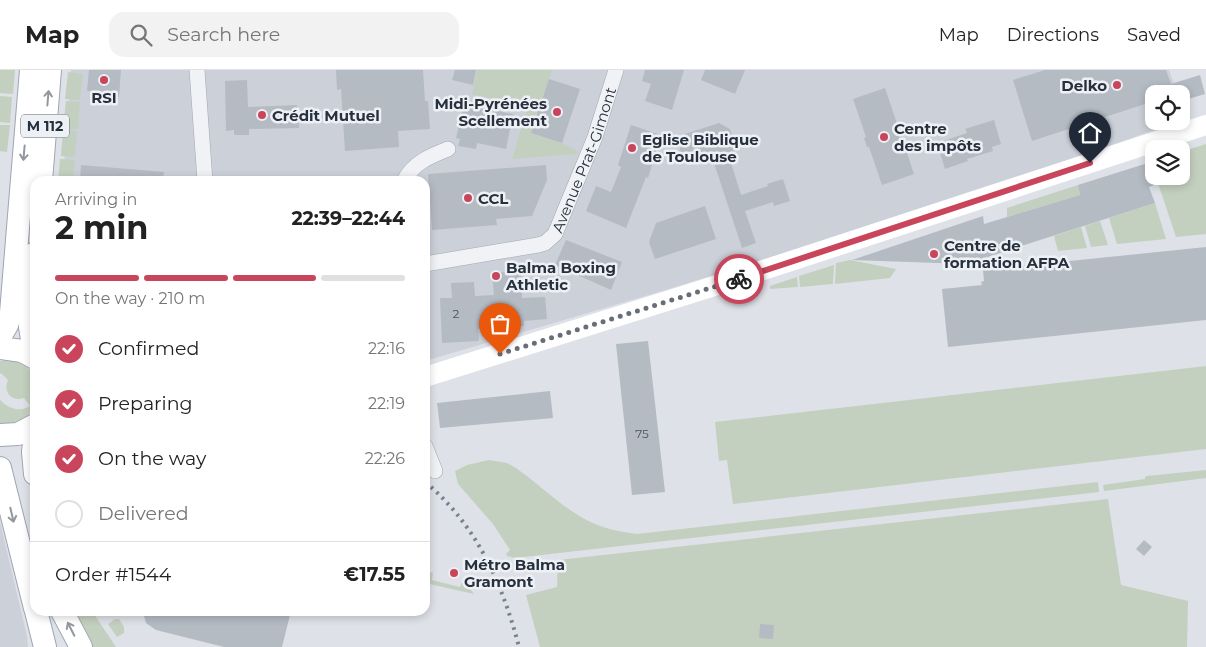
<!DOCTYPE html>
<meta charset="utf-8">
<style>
body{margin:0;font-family:Montserrat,sans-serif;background:#f2f2f2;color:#222;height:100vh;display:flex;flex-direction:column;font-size:19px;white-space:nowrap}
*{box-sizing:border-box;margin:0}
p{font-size:16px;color:#767676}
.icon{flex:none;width:28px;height:28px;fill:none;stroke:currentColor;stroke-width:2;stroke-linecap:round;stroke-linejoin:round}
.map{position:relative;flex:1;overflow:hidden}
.drawer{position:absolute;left:30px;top:106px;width:400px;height:440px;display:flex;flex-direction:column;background:#fff;border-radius:15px;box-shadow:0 2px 8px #0003}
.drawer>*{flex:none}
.buttons{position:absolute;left:1145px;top:15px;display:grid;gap:10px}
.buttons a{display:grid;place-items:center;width:45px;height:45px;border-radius:10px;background:#fff;box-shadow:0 2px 8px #0003;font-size:25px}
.pin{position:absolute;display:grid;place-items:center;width:42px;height:42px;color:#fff;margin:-51px -21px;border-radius:50% 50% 50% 0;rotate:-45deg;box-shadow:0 0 5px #0007}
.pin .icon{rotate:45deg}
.courier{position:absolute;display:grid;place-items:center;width:50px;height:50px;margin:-25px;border:4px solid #c9455b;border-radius:50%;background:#fff;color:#222;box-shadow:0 1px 6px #0007}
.summary em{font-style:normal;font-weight:700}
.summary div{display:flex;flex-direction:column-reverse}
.summary{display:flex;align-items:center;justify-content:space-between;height:85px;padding:0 25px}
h1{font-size:32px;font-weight:700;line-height:38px}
.bar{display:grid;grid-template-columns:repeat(4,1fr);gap:8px 5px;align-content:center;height:60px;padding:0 25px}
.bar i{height:6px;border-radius:4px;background:#e0e0e0}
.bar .selected{background:#c9455b}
.bar p{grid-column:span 4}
.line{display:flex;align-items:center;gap:12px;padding:0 25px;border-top:1px solid #e0e0e0}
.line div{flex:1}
ol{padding:0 25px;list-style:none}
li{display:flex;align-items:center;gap:15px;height:55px}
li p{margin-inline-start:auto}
li .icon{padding:5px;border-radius:50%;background:#c9455b;color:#fff;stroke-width:4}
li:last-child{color:#767676}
li i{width:28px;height:28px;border:2px solid #e0e0e0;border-radius:50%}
header{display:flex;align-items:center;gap:30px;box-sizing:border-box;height:70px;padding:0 25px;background:#fff;border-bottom:1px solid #e0e0e0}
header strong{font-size:24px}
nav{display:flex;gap:28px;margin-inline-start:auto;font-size:18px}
.search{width:350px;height:45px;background:#f2f2f2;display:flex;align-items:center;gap:12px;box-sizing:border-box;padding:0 18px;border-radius:15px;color:#767676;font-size:19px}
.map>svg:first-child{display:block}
.built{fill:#ccd0d9}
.green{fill:#c4d0bf}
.building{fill:#b5bbc3}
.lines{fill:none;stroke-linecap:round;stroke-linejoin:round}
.street-casing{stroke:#a3a8b1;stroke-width:16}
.primary-casing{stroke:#9da6b2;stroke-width:24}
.street{stroke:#f0f2f5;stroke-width:15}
.secondary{stroke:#fff;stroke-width:20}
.primary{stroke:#fff;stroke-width:22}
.rail{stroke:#788190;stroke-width:4;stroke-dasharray:2.5 5;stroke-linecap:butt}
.oneway{stroke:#93989e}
.done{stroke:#676e78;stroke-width:5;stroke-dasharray:0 9}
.route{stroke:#c9455b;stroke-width:6}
.poi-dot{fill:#c9455b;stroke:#edf0f5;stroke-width:2}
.labels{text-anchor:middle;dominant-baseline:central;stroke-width:5;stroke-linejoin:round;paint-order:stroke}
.number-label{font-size:12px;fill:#4a535e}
.shield{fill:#edf0f5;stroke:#626a74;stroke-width:1}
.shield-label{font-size:14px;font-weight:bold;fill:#27303d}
.poi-label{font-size:15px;font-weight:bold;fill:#27303d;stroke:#edf0f5;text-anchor:start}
.street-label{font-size:15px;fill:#27303d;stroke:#edf0f5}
</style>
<header>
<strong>Map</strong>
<div class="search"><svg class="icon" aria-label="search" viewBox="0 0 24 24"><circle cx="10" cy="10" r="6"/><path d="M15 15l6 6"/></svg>Search here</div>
<nav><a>Map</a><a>Directions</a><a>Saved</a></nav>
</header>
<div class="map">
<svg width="1206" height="577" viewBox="0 0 1206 577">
<rect width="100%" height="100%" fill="#dee1e7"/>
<path class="built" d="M71 0H1169L1177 24H1154V51H1180L963 127 669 219 425 291V111H63Z
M0 452 27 566 28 577H0Z"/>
<path class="green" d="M0 0H15L13 24 0 23Z
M477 0H552L531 63 562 73 578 82 576 84 512 89 528 36 472 24Z
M68 2 83 4 80 30 65 29Z
M0 26 12 27 10 53 0 52Z
M66 31 80 32 78 59 63 58Z
M0 55H10L7 82 0 81Z
M63 60 77 61 75 87 61 86Z
M1206 74V164L1176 167 1158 113 1154 115 1151 92 1154 91V106H1181V82Z
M60 89 75 90 73 111H58Z
M1078 115 1080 125 1007 147V138Z
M1155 133 1166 169 1117 174 1109 148Z
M1100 151 1108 175 1091 177 1085 156Z
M1081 157 1087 178 1058 181 1054 166Z
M850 190 896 199 890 208 835 214 836 193Z
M834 195 833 214 800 217 799 206Z
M797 207 798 217 770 219V216Z
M11 290C22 293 30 298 35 308 35 317 37 329 34 336 29 350 13 354 0 353V330C8 338 19 343 30 336L24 328C11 332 3 322 8 310L1 303 0 304V291Z
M1206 296V379L733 434 727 390 719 391 715 352Z
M489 390 507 393 516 398C542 416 566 442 595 454 609 460 623 462 637 464L1098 412 1099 422 515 488 507 486 506 484 510 480 493 454 458 414 455 401 467 395Z
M1206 400V408L1104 421 1103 415 1145 409V407L1147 406Z
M1108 429 1121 515 1188 531 1187 577H540L526 525 557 517 558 490Z
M430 502 433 503 432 510 460 517 463 510 464 511 474 524 425 513V509H428Z
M74 541H92L116 577H93Z
M115 549H119L124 557V563L117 567 108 554Z"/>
<path class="building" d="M89 0H121L119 27 107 26V23L87 21Z
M336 0H423L425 31H428L430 59 398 61 399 77 345 81 341 19 337 20Z
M455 0H476L473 15 452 10Z
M645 0H684L672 40 645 31 651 14 642 11Z
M705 0H745L735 24 701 10Z
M1045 0H1166L1171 14 1200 5 1205 24 1185 30 1183 24H1154V31L1032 71 1013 10Z
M549 9 580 19 562 73 531 63Z
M247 10 248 37 297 35 299 58 249 59V65H234V60L226 61 225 11Z
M885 18 914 104 882 115 869 77H867L864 68 866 67 853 29Z
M464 34 513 44 506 79 477 73 476 79 458 76 460 69 456 68Z
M994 50 1001 74 992 77 993 81 967 89 968 91 945 99 937 73 967 63 965 59Z
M719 53 730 59 736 80 728 83 741 125 768 116 767 114 783 109 790 131 774 136 773 132 745 141 756 173 742 178 712 87 700 91 679 82 685 64Z
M631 55 661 65 648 108 646 107 626 158 586 141 596 116 611 122 621 97 618 95Z
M1151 92 1154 115 1149 117 1155 133 966 194 852 190 983 146 984 154 1080 125 1078 115Z
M81 95 164 102 163 111H80Z
M546 95 547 110 532 146 496 149 497 155 432 160 428 104Z
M705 136 716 169 655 189 649 172 656 153Z
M566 170 622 192 611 220 555 195Z
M1206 177V250L948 277 942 219 982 215 981 212 984 211 983 200Z
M521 201 522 228 545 227 547 249 524 251V256L478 259 479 271 442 273 440 228H452L451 213 474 212 475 226 494 225 492 203Z
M648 271 665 422 632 425 616 274Z
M550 321 553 348 440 358 437 333Z
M1144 470 1152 477 1144 486 1136 479Z
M145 541H291L282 577H224L156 560 146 553 144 546Z
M760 554 774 555 773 569 759 568Z"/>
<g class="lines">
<defs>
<g id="street">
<path d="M197 0 205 111"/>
<path d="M404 111C413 93 430 86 448 79"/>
<path id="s1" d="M425 194 538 175 545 173 555 164 595 67 616 0"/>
<path d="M425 376 435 401"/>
</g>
<path id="primary" d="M41 111 50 0
M35 183 30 257 35 288
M0 267 7 255 11 243 31 0
M0 278 22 281 35 288
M35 364 33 382 35 404
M0 365 18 364 35 355
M0 398 35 538
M36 541 45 577
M62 541 81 577"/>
</defs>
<use href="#street" class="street-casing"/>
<use href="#primary" class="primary-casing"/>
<use href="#street" class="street"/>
<path class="secondary" d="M425 307 724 213 1206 55"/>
<use href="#primary" class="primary"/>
<path class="rail" d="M431 417C479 460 503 516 519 577"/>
</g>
<defs><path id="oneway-shaft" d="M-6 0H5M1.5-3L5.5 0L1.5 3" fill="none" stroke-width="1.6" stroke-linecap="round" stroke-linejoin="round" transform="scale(1.25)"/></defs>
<g class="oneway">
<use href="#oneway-shaft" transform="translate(48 28) rotate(-85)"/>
<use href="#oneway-shaft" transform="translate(24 83) rotate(95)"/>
<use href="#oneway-shaft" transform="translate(12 445) rotate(77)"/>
<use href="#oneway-shaft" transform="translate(71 559) rotate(-117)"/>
</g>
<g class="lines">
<path class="done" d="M500 284 739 209"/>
<path class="route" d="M739 209 1090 93"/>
</g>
<g class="poi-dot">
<circle cx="104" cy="10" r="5"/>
<circle cx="1117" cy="15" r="5"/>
<circle cx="557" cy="42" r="5"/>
<circle cx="262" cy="45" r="5"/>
<circle cx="884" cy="67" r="5"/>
<circle cx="632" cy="78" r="5"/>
<circle cx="468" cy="128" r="5"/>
<circle cx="934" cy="184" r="5"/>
<circle cx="496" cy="206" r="5"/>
<circle cx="454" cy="503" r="5"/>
</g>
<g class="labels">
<g class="number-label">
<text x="456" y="243">2</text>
<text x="642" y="363">75</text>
</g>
<rect class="shield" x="21" y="44.5" width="48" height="23" rx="4"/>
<g class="shield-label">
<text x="45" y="56">M 112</text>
</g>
<g class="poi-label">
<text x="1107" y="15" text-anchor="end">Delko</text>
<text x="104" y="27" text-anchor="middle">RSI</text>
<text x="547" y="33" text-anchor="end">Midi-Pyrénées<tspan x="547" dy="17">Scellement</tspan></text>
<text x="272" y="45">Crédit Mutuel</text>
<text x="894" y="58">Centre<tspan x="894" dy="17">des impôts</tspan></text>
<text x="642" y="69">Eglise Biblique<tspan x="642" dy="17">de Toulouse</tspan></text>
<text x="478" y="128">CCL</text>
<text x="944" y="175">Centre de<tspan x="944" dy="17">formation AFPA</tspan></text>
<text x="506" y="197">Balma Boxing<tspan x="506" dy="17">Athletic</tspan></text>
<text x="464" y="494">Métro Balma<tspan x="464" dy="17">Gramont</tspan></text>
</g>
<g class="street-label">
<text stroke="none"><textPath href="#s1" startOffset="215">Avenue Prat-Gimont</textPath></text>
</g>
</g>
</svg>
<div class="buttons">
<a><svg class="icon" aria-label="locate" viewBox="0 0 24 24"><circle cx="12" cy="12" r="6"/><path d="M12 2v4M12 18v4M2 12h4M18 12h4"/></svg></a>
<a><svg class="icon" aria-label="layers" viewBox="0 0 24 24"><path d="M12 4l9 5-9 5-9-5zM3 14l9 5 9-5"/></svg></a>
</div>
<div class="pin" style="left:500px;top:284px;background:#ea580c"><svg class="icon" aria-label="bag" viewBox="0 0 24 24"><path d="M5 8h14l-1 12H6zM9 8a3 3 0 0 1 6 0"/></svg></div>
<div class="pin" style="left:1090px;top:93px;background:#1f2937"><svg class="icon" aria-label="home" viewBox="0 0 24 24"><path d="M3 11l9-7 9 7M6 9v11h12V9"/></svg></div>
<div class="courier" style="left:739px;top:209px"><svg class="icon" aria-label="bike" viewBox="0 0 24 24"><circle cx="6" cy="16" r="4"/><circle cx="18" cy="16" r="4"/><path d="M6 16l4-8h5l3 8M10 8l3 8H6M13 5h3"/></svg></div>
<section class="drawer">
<div class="summary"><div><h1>2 min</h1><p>Arriving in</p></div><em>22:39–22:44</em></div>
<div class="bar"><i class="selected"></i><i class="selected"></i><i class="selected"></i><i></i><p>On the way · 210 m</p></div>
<ol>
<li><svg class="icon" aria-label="check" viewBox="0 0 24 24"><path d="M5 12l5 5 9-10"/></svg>Confirmed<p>22:16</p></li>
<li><svg class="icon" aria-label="check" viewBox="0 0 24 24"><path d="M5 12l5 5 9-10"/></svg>Preparing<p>22:19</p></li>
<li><svg class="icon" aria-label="check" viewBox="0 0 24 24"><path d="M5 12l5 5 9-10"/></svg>On the way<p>22:26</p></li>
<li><i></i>Delivered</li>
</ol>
<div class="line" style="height:65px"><div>Order #1544</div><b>€17.55</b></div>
</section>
</div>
